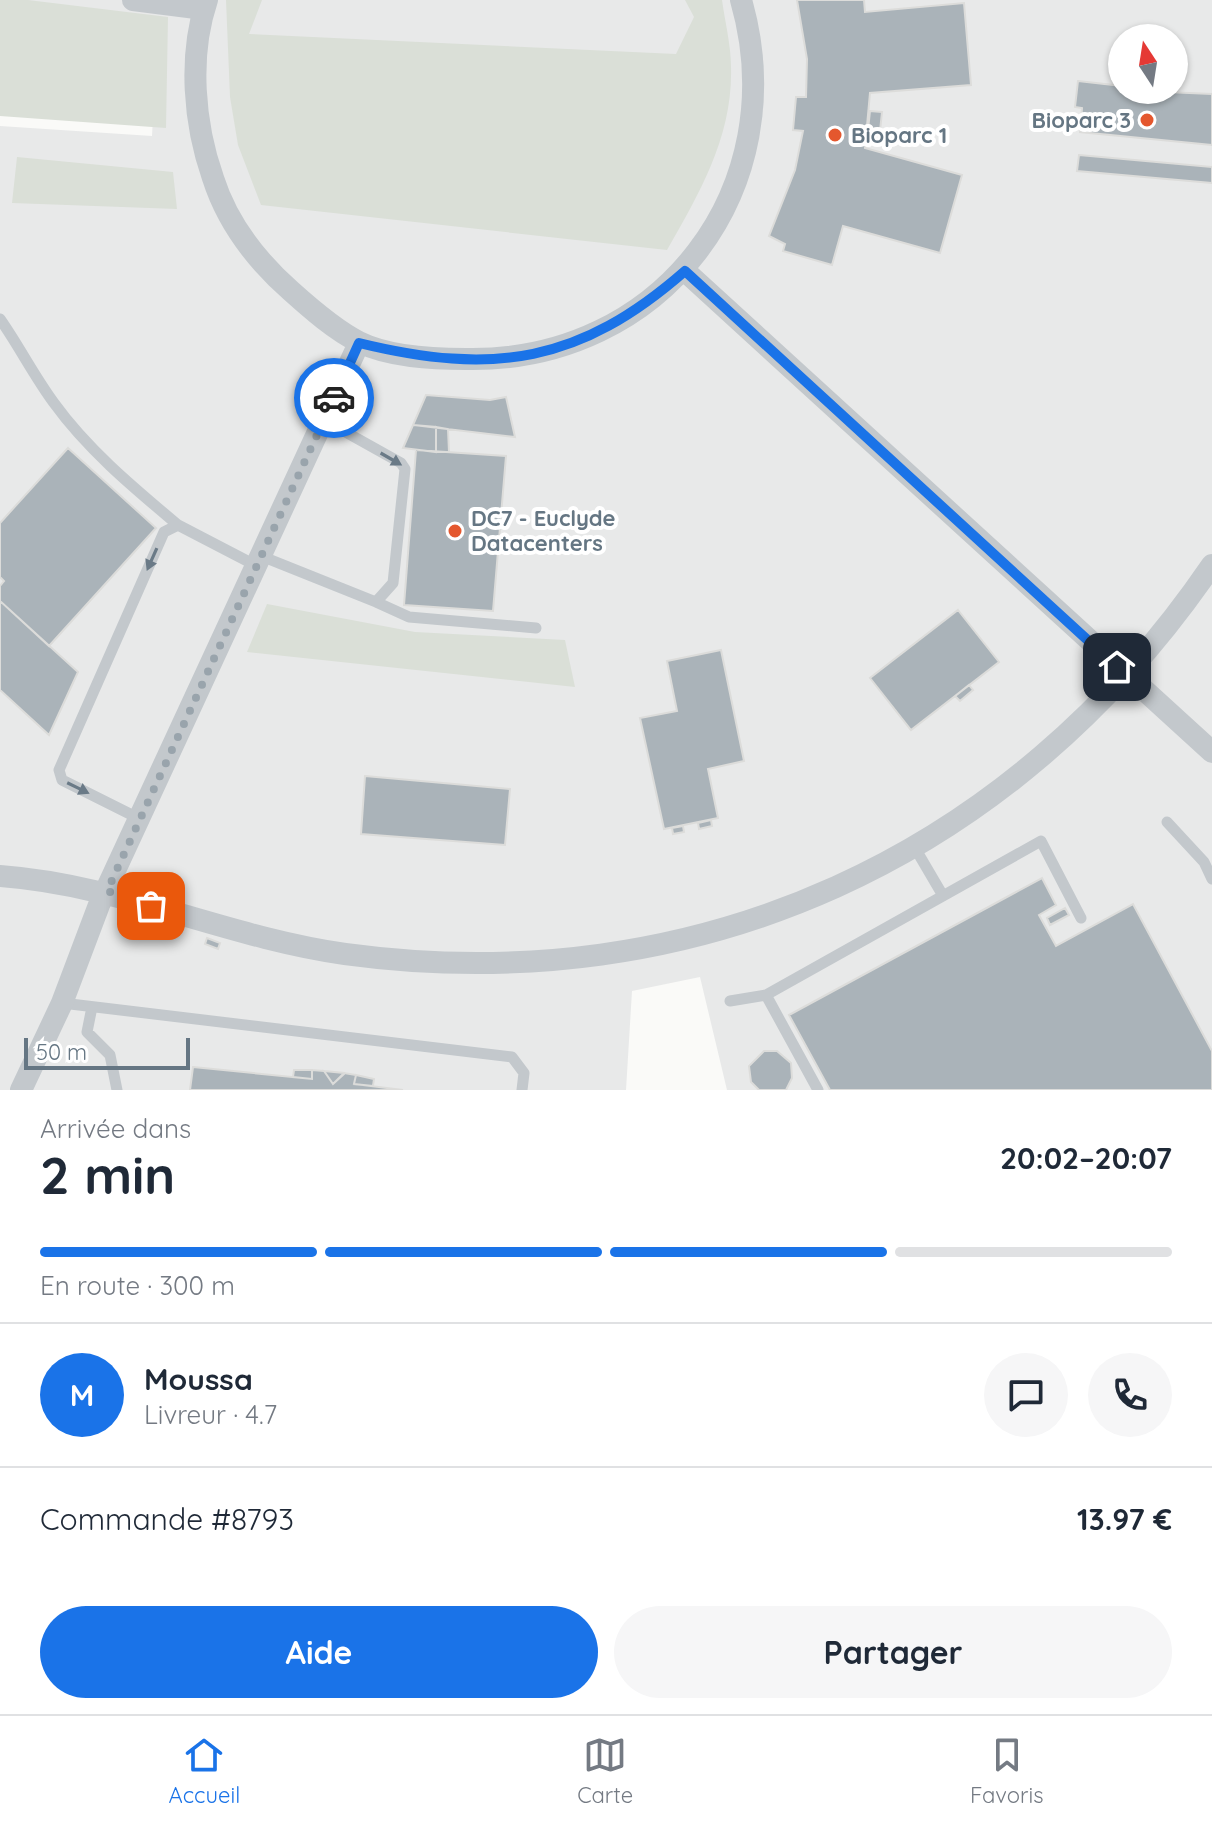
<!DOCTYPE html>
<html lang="fr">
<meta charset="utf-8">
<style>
body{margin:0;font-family:Quicksand,sans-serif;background:#f6f6f7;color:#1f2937;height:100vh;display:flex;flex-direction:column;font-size:30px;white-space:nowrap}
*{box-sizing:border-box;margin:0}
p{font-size:26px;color:#747a83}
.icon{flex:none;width:44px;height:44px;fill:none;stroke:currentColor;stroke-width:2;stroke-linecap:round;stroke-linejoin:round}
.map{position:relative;height:1090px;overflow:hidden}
.sheet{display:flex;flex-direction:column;background:#fff;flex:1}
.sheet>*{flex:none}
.needle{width:52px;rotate:348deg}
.tools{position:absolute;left:1108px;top:24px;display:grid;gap:16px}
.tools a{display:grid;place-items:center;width:80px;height:80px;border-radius:50%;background:#fff;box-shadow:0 2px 6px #0004;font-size:40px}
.scale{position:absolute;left:24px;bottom:20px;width:166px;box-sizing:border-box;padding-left:8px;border:4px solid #657683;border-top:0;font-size:22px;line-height:28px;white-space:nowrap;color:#657683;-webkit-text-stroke:6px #fff;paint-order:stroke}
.pin{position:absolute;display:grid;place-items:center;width:68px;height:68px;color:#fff;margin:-34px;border-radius:16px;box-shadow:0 4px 12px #0006}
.courier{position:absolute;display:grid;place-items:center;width:80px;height:80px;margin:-40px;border:6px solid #1a73e8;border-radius:50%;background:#fff;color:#222;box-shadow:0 2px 10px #0007}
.overview em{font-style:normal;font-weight:700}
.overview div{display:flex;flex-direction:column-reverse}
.overview{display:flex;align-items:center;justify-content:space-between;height:136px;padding:0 40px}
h1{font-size:52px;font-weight:700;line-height:60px}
.bar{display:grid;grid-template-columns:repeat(4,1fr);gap:12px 8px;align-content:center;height:96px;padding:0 40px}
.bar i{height:10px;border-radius:6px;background:#e0e1e3}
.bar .active{background:#1a73e8}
.bar p{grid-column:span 4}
.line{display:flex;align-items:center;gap:20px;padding:0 40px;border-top:2px solid #e0e1e3}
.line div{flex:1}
.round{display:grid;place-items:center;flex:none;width:84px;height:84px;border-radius:42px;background:#f6f6f7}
.action{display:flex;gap:16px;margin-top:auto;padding:16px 40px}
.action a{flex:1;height:92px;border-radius:48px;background:#1a73e8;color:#fff;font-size:32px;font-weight:700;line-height:92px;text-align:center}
.action a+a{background:#f6f6f7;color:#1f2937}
.tabs{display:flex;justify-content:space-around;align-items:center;height:112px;border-top:2px solid #e0e1e3;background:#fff;font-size:22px;color:#747a83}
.tabs a{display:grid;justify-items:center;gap:4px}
.tabs .active{color:#1a73e8}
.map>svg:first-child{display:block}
.built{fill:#e8e9e9;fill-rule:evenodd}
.green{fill:#dadfd7}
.building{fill:#aab3b9;stroke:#dcdcda;stroke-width:2}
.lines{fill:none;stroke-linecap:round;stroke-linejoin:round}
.service{stroke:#c3c8cc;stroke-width:11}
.minor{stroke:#c3c8cc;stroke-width:22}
.oneway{fill:#6a7a87}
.done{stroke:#99a4ac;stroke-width:8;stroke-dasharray:0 14.4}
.route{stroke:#1a73e8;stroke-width:10}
.poi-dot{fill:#e4572e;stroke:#fff;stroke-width:3}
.labels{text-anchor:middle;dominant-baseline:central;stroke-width:8;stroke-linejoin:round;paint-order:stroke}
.poi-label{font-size:22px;font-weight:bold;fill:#657683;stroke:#fff;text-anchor:start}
</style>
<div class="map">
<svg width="1212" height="1090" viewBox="0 0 1212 1090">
<rect width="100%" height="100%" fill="#fafaf8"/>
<path class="built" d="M0 0H1212V1090H727L700 977 632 991 626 1090H0V126L152 136 158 18ZM1122 38H1174V90H1122Z"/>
<path class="green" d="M0 0H28L168 17 166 128 0 116Z
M226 0H262L249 34 676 54 694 17 685 0H722C725 22 731 45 731 67 733 136 700 192 667 250L261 205 238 145 230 97Z
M17 157 173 172 177 209 12 203Z
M267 604 415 632 565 640 575 687 247 652Z"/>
<path class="building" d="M797 0H864L865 12 964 3 971 85 870 93 865 148 962 175 940 253 843 226 832 265 783 251 785 244 769 236 795 170 803 131 793 130 796 97H806L807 59Z
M1078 81 1122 86V90L1212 94V145L1080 132 1082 108 1075 107Z
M870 111 882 112 880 131 868 130Z
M1079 155 1212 167V183L1077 171Z
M426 395 490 400 506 397 515 437 413 425Z
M413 425 436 427V452L403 448Z
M436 427 448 429 449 452H436Z
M68 448 156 528 49 646 0 601V586L4 581 0 577V523Z
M416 450 506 456 493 611 404 605Z
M0 601 78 672 49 735 0 690Z
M958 610 999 662 911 730 870 678Z
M721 650 744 761 708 769 718 818 664 829 640 718 677 711 667 661Z
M969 685 973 690 960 701 955 696Z
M365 776 510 789 505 845 361 834Z
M711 820 712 826 699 829 698 823Z
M683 826 684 832 673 834 672 828Z
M1042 878 1056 905 1039 915 1056 946 1133 904 1212 1051V1090H830L789 1015Z
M1065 908 1069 915 1050 925 1047 918Z
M207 938 220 943 218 949 205 944Z
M764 1051H777L791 1063 792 1078 786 1090H759L751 1082 749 1066Z
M193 1067 312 1079V1070L324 1071 333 1084 344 1073 356 1075 354 1084 403 1090H190Z
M294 1070H312V1079L293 1077Z
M324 1071 344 1073V1074L333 1084Z
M356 1075 374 1079 373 1086 354 1084Z"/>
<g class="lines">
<path class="service" d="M0 319C19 346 34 376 54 403 88 450 134 488 178 525
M261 556 376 602 393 583 405 469 401 463 324 420
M376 602 409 617 536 628
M140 819 62 780 59 770 164 532 178 525 257 566
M1167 822 1204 862 1212 879
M915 848 942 894
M766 995 818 1090
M730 1001 766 995 1041 841 1081 918
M62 1003 512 1057 524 1073 522 1090
M92 1007 87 1032 110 1055 117 1090"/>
<path class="minor" d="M133 0 204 9
M207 0C188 56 194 124 213 178 227 222 257 261 291 291 311 309 335 330 359 342 389 357 432 359 466 359 662 363 795 188 741 0
M685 271 1212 752
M0 876C121 885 225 937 345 954 697 1002 1013 857 1212 565
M21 1090 62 1003 99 905 359 343"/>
</g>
<defs><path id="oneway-solid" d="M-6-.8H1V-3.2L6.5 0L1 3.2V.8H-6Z" transform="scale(2)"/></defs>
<g class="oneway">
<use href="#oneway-solid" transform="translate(391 459) rotate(30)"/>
<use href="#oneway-solid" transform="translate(152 559) rotate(114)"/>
<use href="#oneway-solid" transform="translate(78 788) rotate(26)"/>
</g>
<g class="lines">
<path class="done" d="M151 906 107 891 334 398"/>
<path class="route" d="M334 398 359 343C494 376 580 363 685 271L1117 667"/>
</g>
<g class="poi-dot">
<circle cx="1147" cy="120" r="8"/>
<circle cx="835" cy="135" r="8"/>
<circle cx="455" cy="531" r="8"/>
</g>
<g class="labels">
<g class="poi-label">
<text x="1131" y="120" text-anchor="end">Bioparc 3</text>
<text x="851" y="135">Bioparc 1</text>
<text x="471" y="518">DC7 - Euclyde<tspan x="471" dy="25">Datacenters</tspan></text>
</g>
</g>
</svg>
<div class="tools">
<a><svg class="needle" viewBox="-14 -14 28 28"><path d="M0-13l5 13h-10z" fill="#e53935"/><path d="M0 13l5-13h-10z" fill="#747a83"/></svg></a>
</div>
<div class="scale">50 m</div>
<div class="pin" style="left:151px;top:906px;background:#ea580c"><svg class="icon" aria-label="bag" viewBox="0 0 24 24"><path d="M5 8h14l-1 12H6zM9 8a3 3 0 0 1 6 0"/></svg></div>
<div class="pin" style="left:1117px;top:667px;background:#1f2937"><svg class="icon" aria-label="home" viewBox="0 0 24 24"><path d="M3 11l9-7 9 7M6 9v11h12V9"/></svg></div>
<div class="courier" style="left:334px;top:398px"><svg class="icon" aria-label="car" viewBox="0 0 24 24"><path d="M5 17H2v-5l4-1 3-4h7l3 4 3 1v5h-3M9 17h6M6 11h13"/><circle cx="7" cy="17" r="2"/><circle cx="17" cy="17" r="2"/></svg></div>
</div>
<section class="sheet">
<div class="overview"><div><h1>2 min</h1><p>Arrivée dans</p></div><em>20:02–20:07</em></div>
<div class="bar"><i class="active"></i><i class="active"></i><i class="active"></i><i></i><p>En route · 300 m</p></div>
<div class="line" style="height:144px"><b class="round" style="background:#1a73e8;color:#fff">M</b><div><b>Moussa</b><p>Livreur · 4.7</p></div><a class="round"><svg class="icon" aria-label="chat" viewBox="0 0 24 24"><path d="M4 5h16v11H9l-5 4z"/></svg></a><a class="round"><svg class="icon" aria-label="phone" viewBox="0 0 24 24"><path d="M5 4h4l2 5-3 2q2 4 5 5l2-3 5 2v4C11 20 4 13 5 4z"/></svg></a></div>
<div class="line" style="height:104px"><div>Commande #8793</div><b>13.97 €</b></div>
<div class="action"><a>Aide</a><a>Partager</a></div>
</section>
<nav class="tabs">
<a class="active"><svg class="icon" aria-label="home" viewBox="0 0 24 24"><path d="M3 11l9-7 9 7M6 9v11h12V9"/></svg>Accueil</a>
<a><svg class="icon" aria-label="map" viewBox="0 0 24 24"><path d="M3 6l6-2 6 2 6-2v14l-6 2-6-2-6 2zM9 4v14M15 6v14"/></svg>Carte</a>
<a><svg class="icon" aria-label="saved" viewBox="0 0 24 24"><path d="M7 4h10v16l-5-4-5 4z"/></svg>Favoris</a>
</nav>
